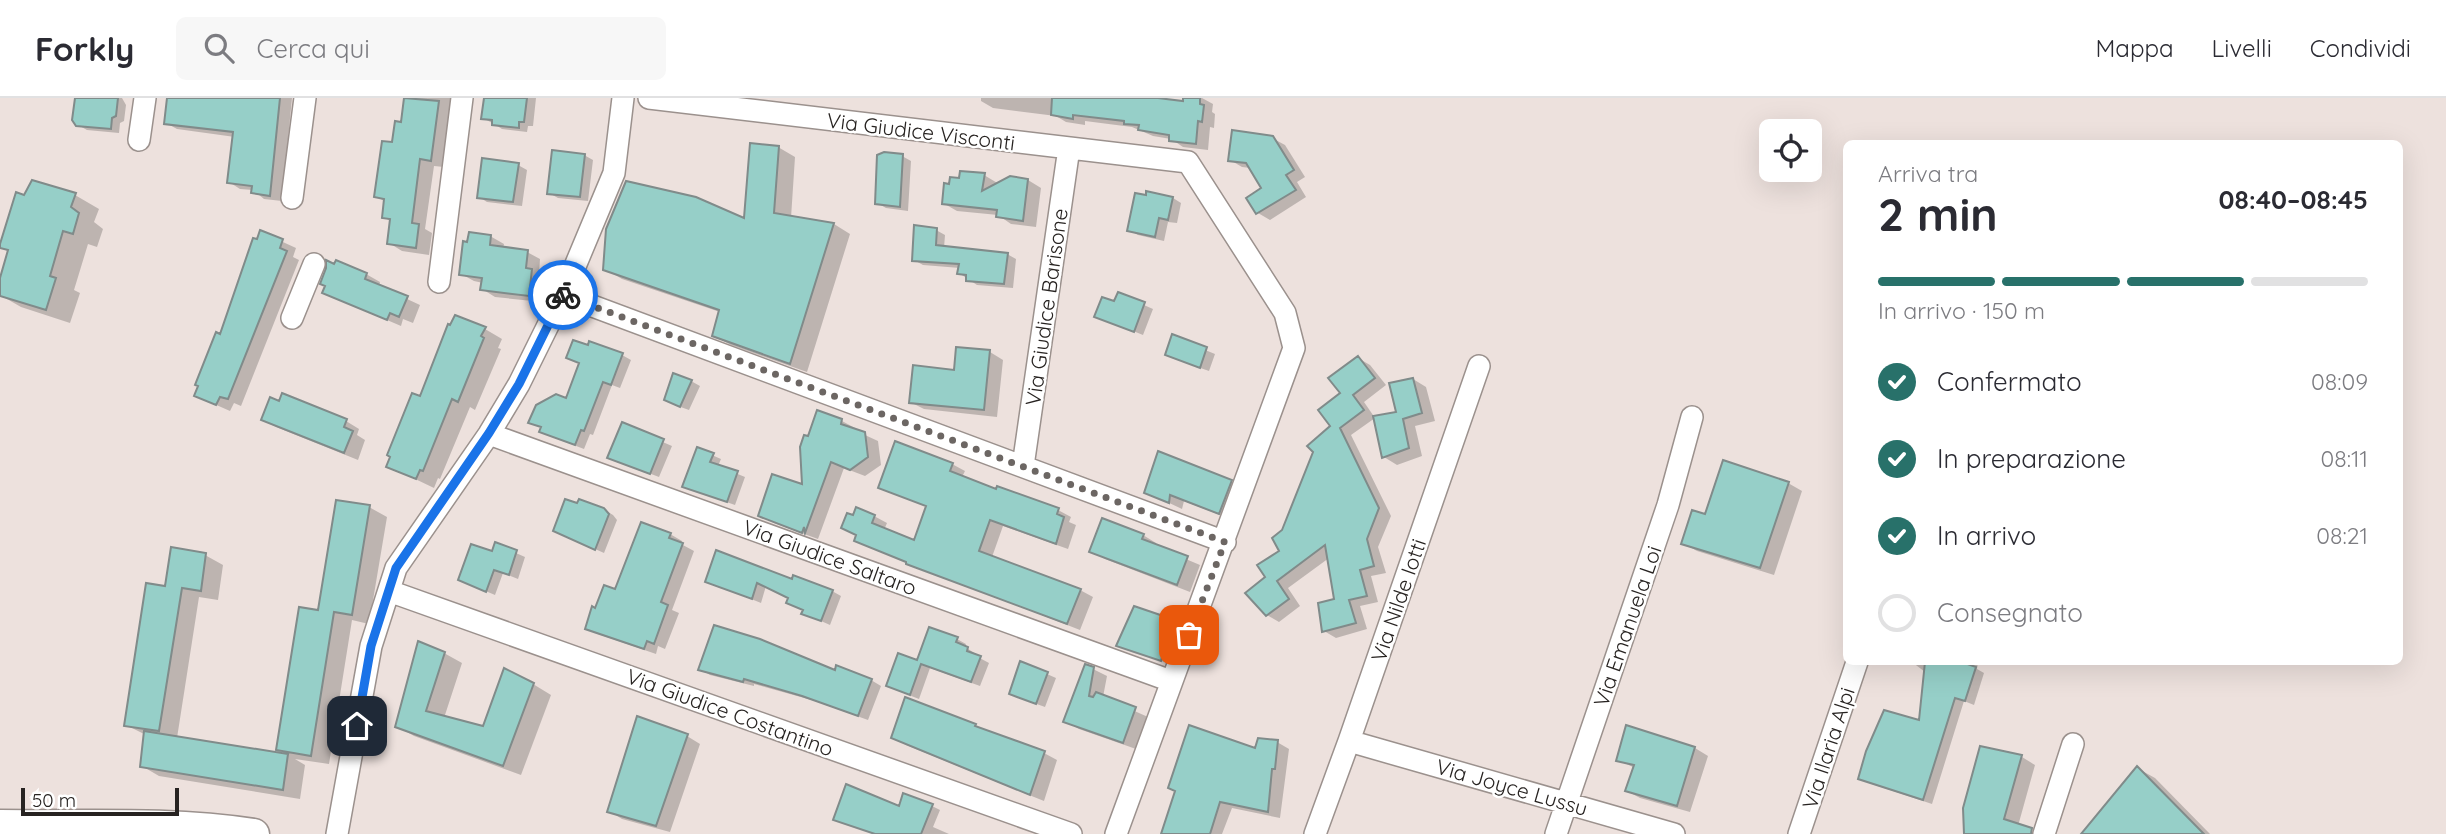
<!DOCTYPE html>
<html lang="it">
<meta charset="utf-8">
<style>
body{margin:0;font-family:Quicksand,sans-serif;background:#f7f7f7;color:#2b2b33;height:100vh;display:flex;flex-direction:column;font-size:26px;white-space:nowrap}
*{box-sizing:border-box;margin:0}
p{font-size:23px;color:#7c7c81}
.icon{flex:none;width:38px;height:38px;fill:none;stroke:currentColor;stroke-width:2;stroke-linecap:round;stroke-linejoin:round}
.map{position:relative;flex:1;overflow:hidden}
.sheet{position:absolute;left:1843px;top:42px;width:560px;height:525px;display:flex;flex-direction:column;background:#fff;border-radius:10px;box-shadow:0 7px 28px #0002}
.sheet>*{flex:none}
.fabs{position:absolute;left:1759px;top:21px;display:grid;gap:14px}
.fabs a{display:grid;place-items:center;width:63px;height:63px;border-radius:10px;background:#fff;box-shadow:0 7px 28px #0002;font-size:35px}
.scale{position:absolute;left:21px;bottom:18px;width:158px;box-sizing:border-box;padding-left:7px;border:4px solid #272321;border-top:0;font-size:19px;line-height:24px;white-space:nowrap;color:#272321;-webkit-text-stroke:5px #fff;paint-order:stroke}
.pin{position:absolute;display:grid;place-items:center;width:60px;height:60px;color:#fff;margin:-30px;border-radius:14px;box-shadow:0 4px 10px #0006}
.courier{position:absolute;display:grid;place-items:center;width:70px;height:70px;margin:-35px;border:5px solid #1a73e8;border-radius:50%;background:#fff;color:#222;box-shadow:0 2px 9px #0007}
.headline em{font-style:normal;font-weight:700}
.headline div{display:flex;flex-direction:column-reverse}
.headline{display:flex;align-items:center;justify-content:space-between;height:119px;padding:0 35px}
h1{font-size:46px;font-weight:700;line-height:52px}
.bar{display:grid;grid-template-columns:repeat(4,1fr);gap:10px 7px;align-content:center;height:84px;padding:0 35px}
.bar i{height:9px;border-radius:5px;background:#e1e1e2}
.bar .on{background:#28716a}
.bar p{grid-column:span 4}
ol{padding:0 35px;list-style:none}
li{display:flex;align-items:center;gap:21px;height:77px}
li p{margin-inline-start:auto}
li .icon{padding:7px;border-radius:50%;background:#28716a;color:#fff;stroke-width:4}
li:last-child{color:#7c7c81}
li i{width:38px;height:38px;border:4px solid #e1e1e2;border-radius:50%}
header{display:flex;align-items:center;gap:42px;box-sizing:border-box;height:98px;padding:0 35px;background:#fff;border-bottom:2px solid #e1e1e2}
header strong{font-size:33px}
nav{display:flex;gap:38px;margin-inline-start:auto;font-size:24px}
.search{width:490px;height:63px;background:#f7f7f7;display:flex;align-items:center;gap:18px;box-sizing:border-box;padding:0 24px;border-radius:10px;color:#7c7c81;font-size:26px}
.map>svg:first-child{display:block}
.shadow{fill:#0003}
.building{fill:#96cfc8;stroke:#808b8a;stroke-width:2}
.lines{fill:none;stroke-linecap:round;stroke-linejoin:round}
.street-casing{stroke:#9b918d;stroke-width:24}
.secondary-casing{stroke:#9b918d;stroke-width:33}
.street{stroke:#fff;stroke-width:21}
.secondary{stroke:#fff;stroke-width:30}
.done{stroke:#6c6663;stroke-width:7;stroke-dasharray:0 12.6}
.route{stroke:#1a73e8;stroke-width:9}
.labels{text-anchor:middle;dominant-baseline:central;stroke-width:5;stroke-linejoin:round;paint-order:stroke}
.street-label{font-size:21px;fill:#272321;stroke:#fff}
</style>
<header>
<strong>Forkly</strong>
<div class="search"><svg class="icon" aria-label="search" viewBox="0 0 24 24"><circle cx="10" cy="10" r="6"/><path d="M15 15l6 6"/></svg>Cerca qui</div>
<nav><a>Mappa</a><a>Livelli</a><a>Condividi</a></nav>
</header>
<div class="map">
<svg width="2446" height="736" viewBox="0 0 2446 736">
<rect width="100%" height="100%" fill="#ede1dd"/>
<path class="shadow" d="M77 0H122L126 7 124 23 120 25 119 35 87 32 78 27Z
M169 0H292L282 103 264 101 253 92 240 91 229 84 235 39 177 31 166 25Z
M405 0H453L444 69 434 68 425 131 432 135 429 157 402 153 389 145 392 124 384 119 386 104 376 98 393 46 403 26Z
M486 0H536L533 28H528L527 34 502 31 494 26 483 20Z
M981 0H1162L1161 2 1185 5V0H1202L1213 6 1212 14 1215 16 1214 30 1210 29 1208 52 1183 49 1171 41 1153 38 1132 29 1085 23V27L1066 24 1056 18 993 10 981 3Z
M1272 40 1285 47 1305 79 1297 84 1306 99 1270 122 1258 115 1248 100 1264 91 1251 70 1242 69 1230 62Z
M778 49 795 59 791 120 834 126 850 136 807 274 731 247 714 238 720 214 622 181 605 171 746 123Z
M584 57 593 62 588 103 558 100 549 95Z
M902 58 911 63 908 113 886 110 877 105Z
M518 67 527 72 522 108 487 104 479 99Z
M984 77 999 86 1028 82 1041 90 1036 129 1011 126 998 117 957 113 943 105 960 82Z
M75 97 99 111 94 124 103 131 97 149 88 146 74 192 80 195 70 225 21 209 0 197V186L9 154 1 149Z
M1173 100 1181 105 1177 125 1168 124 1164 143 1138 137 1129 132Z
M936 132 945 137 944 150 1007 156 1016 161 1013 190 977 187 959 175 960 170 923 167 914 162Z
M261 134 296 150 293 159 299 162 241 308 234 305 230 313 196 298Z
M490 138 504 146 503 151 527 154 540 161 539 176 545 180 542 204 495 199 482 191 483 185 474 183 461 176Z
M366 176 380 184 379 188 420 207 413 225 403 221 401 228 324 195 327 188Z
M1119 196 1153 211 1143 237 1096 218 1115 205Z
M485 231 502 241 498 250 501 251 475 312 470 309 440 381 438 380 434 390 388 368 421 300Z
M1173 239 1215 256 1209 273 1175 261Z
M990 254 1003 262 997 319 924 311 910 304Z
M622 257 631 262 620 290 612 287 593 337 590 336 584 351 550 338 542 333V330L530 324 567 302 581 266 568 259Z
M1358 260 1370 267 1386 287 1364 304 1375 320 1351 337 1391 418 1378 449 1386 475 1371 478 1378 504 1360 508 1367 531 1336 540 1324 533 1336 502 1329 460 1288 490 1300 508 1279 524 1267 517 1268 480 1282 454 1284 433 1333 329 1343 295Z
M1413 281 1426 289 1435 323 1415 328 1422 358 1397 367 1384 359Z
M691 283 700 288 689 312 675 307Z
M263 322 346 323 359 331 357 337 365 342 358 362 276 329Z
M842 323 855 330 854 332 878 343 881 367 865 378 844 370 818 441 774 425 760 418 804 388Z
M623 327 672 348 659 379 609 360Z
M698 351 721 361 718 368 745 379 735 407 692 392Z
M952 366 965 373 962 379 1058 412 1071 419 1069 424 1076 427 1068 451 1003 428 992 459 1080 492 1093 499 1080 532 868 449 856 443 874 418 887 425 884 432 915 444 927 409 880 389Z
M1231 384 1244 391 1233 422 1184 403 1182 411 1146 394Z
M1788 385 1802 393 1774 477 1697 453 1683 445 1706 418Z
M369 409 387 419 369 526 352 522 329 666 295 661 305 667 300 701 159 678 142 668 146 637 126 627 167 490 205 457 223 467 218 502 199 499 177 640 288 657 278 651Z
M603 411 613 417 617 422 604 455 564 437Z
M642 426 670 436 682 443 681 446 694 453 672 512 679 515 665 551 658 548 656 556 598 536 587 530 596 512 616 493Z
M1143 437 1156 445 1155 448 1200 467 1190 494 1105 461 1091 453Z
M496 446 525 459 518 481 503 475 495 497 469 486 493 455Z
M707 483H793L832 493 841 498 830 527 803 515 804 512 790 500 766 488 761 505Z
M1171 523 1180 528 1170 566 1118 548Z
M957 541 966 546 965 549 976 556V558L989 565 980 588 930 570 919 601 896 592 918 564Z
M444 555 462 565 444 620 484 631 533 586 551 597 521 677 414 638 397 628Z
M1912 564H1978L1977 571 1984 575 1974 607 1964 603 1932 706 1869 685 1860 680 1921 624 1925 574Z
M1022 565 1056 580 1045 609 1020 600Z
M700 571 836 574 871 582 881 588 868 622 815 603 754 586V588L710 577Z
M1093 571 1107 578 1103 599 1148 619 1136 651 1079 631 1065 623Z
M906 601 1044 655 1057 662 1044 703 906 647 893 639Z
M687 638 700 646 670 734 622 721 609 713Z
M1277 644 1289 651 1280 720 1232 710 1222 736H1163L1177 693 1256 652Z
M1695 650 1708 658 1690 714 1640 700 1627 693 1635 670 1618 662Z
M1981 650 2022 659 2035 667 2018 728 2029 736H1966Z
M2137 670 2155 680 2210 736H2084Z
M932 708 940 712 933 729 949 736H874L835 721 900 710Z"/>
<path class="building" d="M75 0H118L116 18 112 20 111 31 76 28 72 22Z
M167 0H280L270 98 251 95 252 88 227 85 233 34 164 26Z
M404 0 439 3 431 63 420 61 412 125 419 126 416 150 387 146 390 121 382 120 384 101 374 99 382 43 392 44 395 23 401 24Z
M484 0H527L524 24H519V30L492 27V22L481 21Z
M1052 0H1158L1183 3V0H1200V6L1204 7 1202 24 1198 23 1196 46 1169 43V37L1138 32 1139 27 1124 26V23L1073 17V21L1051 17Z
M1232 32 1273 38 1294 72 1286 77 1296 92 1256 116 1246 100 1261 90 1246 65 1228 63Z
M750 45 779 48 774 115 834 125 790 266 712 238 719 212 603 172 606 131 626 83 696 99 744 120Z
M552 52 585 56 580 99 547 96Z
M884 54 903 56 900 109 875 106 877 57Z
M482 60 519 65 513 104 477 100Z
M960 73 985 75 982 93 1010 78 1028 81 1023 123 996 119 997 112 942 106 944 85 949 86 950 79 959 80Z
M32 82 76 95 71 109 79 115 73 136 63 133 50 178 56 180 46 212 0 198V180L8 152 0 150V146L16 94 24 97Z
M1146 93 1173 99 1168 122 1159 120 1155 139 1127 133 1135 95 1146 97Z
M914 127 937 130 936 147 1008 155 1004 186 966 183V177L957 176 959 166 912 163Z
M260 132 283 141 280 150 287 153 228 301 220 299 216 307 194 298 198 288 195 287 216 234 220 236 253 140 257 141Z
M469 134 491 137 490 147 528 152 526 170 532 171 529 198 480 192 482 180 459 177 463 143 467 144Z
M326 162 334 166 336 162 367 175 365 181 408 198 399 219 390 215 387 222 322 195 325 188 320 186 326 170Z
M1118 194 1145 204 1134 234 1094 219 1102 199 1114 203Z
M455 217 486 229 481 238 484 240 458 304 452 301 423 373 420 372 416 381 386 369 390 359 387 357 412 295 420 298 448 226 450 227Z
M1172 236 1207 249 1200 270 1165 257Z
M573 242 588 247 589 243 623 255 611 287 603 284 584 333 581 332 575 347 539 334 541 329 528 325 536 307 556 296 566 300 579 265 566 260Z
M956 249 990 252 984 312 909 305 913 267 954 272Z
M1358 258 1375 280 1353 297 1364 312 1340 330 1379 410 1367 441 1374 468 1360 472 1367 498 1349 502 1356 525 1322 534 1318 505 1334 501 1325 447 1277 483 1289 501 1266 518 1245 495 1265 479 1257 467 1279 453 1272 440 1282 432 1313 354 1307 348 1330 328 1318 312 1340 295 1328 280Z
M673 275 692 282 680 309 664 302Z
M1413 280 1422 315 1403 321 1409 350 1382 360 1373 318 1396 314 1389 285Z
M282 295 347 321 344 329 353 333 344 355 261 322 270 299 279 303Z
M817 312 842 321 841 326 865 334 868 359 850 372 831 364 805 435 804 429 802 435 758 418 772 376 802 386 800 349 804 337 808 338Z
M622 324 664 341 650 376 607 360Z
M895 343 953 365 950 373 996 391 997 388 1059 410 1057 416 1064 419 1056 446 990 422 979 453 1081 491 1067 526 906 466V464L854 443 856 437 841 430 847 415 853 417 856 409 875 417 872 425 914 442 926 408 878 390Z
M697 349 714 355 710 364 738 373 727 404 682 389Z
M1158 353 1232 382 1219 416 1170 397 1169 405 1144 395Z
M1723 362 1789 384 1760 470 1681 446 1692 412 1705 416Z
M565 401 577 405 579 401 604 410 609 416 595 452 553 433Z
M336 402 370 407 352 517 334 514 311 658 276 652 299 509 318 512Z
M1102 420 1144 436 1142 441 1188 458 1177 487 1089 454Z
M641 424 671 435 669 440 683 445 661 504 668 507 654 546 647 543 644 551 585 531 592 508 595 510 604 487 615 491Z
M495 444 517 452 509 477 494 472 486 494 458 482 471 446 492 453Z
M171 449 206 455 201 493 182 490 159 633 124 628 146 485 165 488Z
M716 452 792 481 793 477 833 492 821 523 801 516 803 512 786 505 788 500 757 485 752 501 705 484Z
M1134 508 1172 521 1161 563 1116 548Z
M714 527 760 541 835 572 836 567 872 581 858 618 802 598 744 581 743 584 698 572Z
M929 529 958 539 956 544 968 549 967 553 981 558 971 584 921 566 910 597 886 588 898 555 917 562Z
M418 543 445 554 426 613 483 628 504 570 534 585 503 668 395 629Z
M1020 563 1048 574 1036 606 1009 596Z
M1925 564H1962L1976 569 1965 603 1955 600 1923 702 1858 681 1866 653 1884 612 1919 622Z
M1085 566 1094 569 1089 598 1093 599 1096 594 1136 609 1123 645 1063 624Z
M905 599 976 626 975 628 1045 653 1030 697 891 640Z
M637 618 688 636 656 728 607 714Z
M1189 627 1255 650 1258 640 1278 642 1275 671H1272L1268 714 1220 704 1210 736H1161L1175 693 1168 690Z
M1626 627 1695 649 1677 708 1625 693 1634 667 1616 663Z
M144 633 288 656 283 692 140 669Z
M1980 648 2022 657 2004 721 2032 730 2031 736H1964L1963 710Z
M2137 668 2204 736H2081Z
M846 686 899 708 903 695 933 706 921 736H875L833 722Z"/>
<g class="lines">
<defs>
<path id="street" d="M649 0 1188 64 1285 215 1294 250 1116 736
M139 42 145 0
M292 100 305 0
M439 184 462 0
M563 197 1225 444
M292 220 314 166
M489 336 1171 583
M1023 368 1069 50
M389 493 1071 736
M1349 643 1674 736
M337 736 371 548 396 470 489 336 519 286 563 197 614 75 623 0
M1315 736 1349 643 1479 268
M1556 736 1668 407 1692 319
M1799 736 1857 564
M2044 736 2073 646"/>
<path id="secondary" d="M0 727C85 728 170 723 254 736"/>
</defs>
<use href="#street" class="street-casing"/>
<use href="#secondary" class="secondary-casing"/>
<use href="#street" class="street"/>
<use href="#secondary" class="secondary"/>
</g>
<g class="lines">
<path class="done" d="M563 197 1225 444 1189 537"/>
<path class="route" d="M357 628 371 548 396 470 489 335 519 286 563 197"/>
</g>
<g class="labels">
<g class="street-label">
<text transform="translate(921 33) rotate(7)">Via Giudice Visconti</text>
<text transform="translate(1046 209) rotate(-82)">Via Giudice Barisone</text>
<text transform="translate(830 459) rotate(20)">Via Giudice Saltaro</text>
<text transform="translate(1398 502) rotate(-71)">Via Nilde Iotti</text>
<text transform="translate(1627 528) rotate(-71)">Via Emanuela Loi</text>
<text transform="translate(730 614) rotate(20)">Via Giudice Costantino</text>
<text transform="translate(1828 650) rotate(-72)">Via Ilaria Alpi</text>
<text transform="translate(1512 689) rotate(16)">Via Joyce Lussu</text>
</g>
</g>
</svg>
<div class="fabs">
<a><svg class="icon" aria-label="locate" viewBox="0 0 24 24"><circle cx="12" cy="12" r="6"/><path d="M12 2v4M12 18v4M2 12h4M18 12h4"/></svg></a>
</div>
<div class="scale">50 m</div>
<div class="pin" style="left:1189px;top:537px;background:#ea580c"><svg class="icon" aria-label="bag" viewBox="0 0 24 24"><path d="M5 8h14l-1 12H6zM9 8a3 3 0 0 1 6 0"/></svg></div>
<div class="pin" style="left:357px;top:628px;background:#1f2937"><svg class="icon" aria-label="home" viewBox="0 0 24 24"><path d="M3 11l9-7 9 7M6 9v11h12V9"/></svg></div>
<div class="courier" style="left:563px;top:197px"><svg class="icon" aria-label="bike" viewBox="0 0 24 24"><circle cx="6" cy="16" r="4"/><circle cx="18" cy="16" r="4"/><path d="M6 16l4-8h5l3 8M10 8l3 8H6M13 5h3"/></svg></div>
<section class="sheet">
<div class="headline"><div><h1>2 min</h1><p>Arriva tra</p></div><em>08:40–08:45</em></div>
<div class="bar"><i class="on"></i><i class="on"></i><i class="on"></i><i></i><p>In arrivo · 150 m</p></div>
<ol>
<li><svg class="icon" aria-label="check" viewBox="0 0 24 24"><path d="M5 12l5 5 9-10"/></svg>Confermato<p>08:09</p></li>
<li><svg class="icon" aria-label="check" viewBox="0 0 24 24"><path d="M5 12l5 5 9-10"/></svg>In preparazione<p>08:11</p></li>
<li><svg class="icon" aria-label="check" viewBox="0 0 24 24"><path d="M5 12l5 5 9-10"/></svg>In arrivo<p>08:21</p></li>
<li><i></i>Consegnato</li>
</ol>
</section>
</div>
